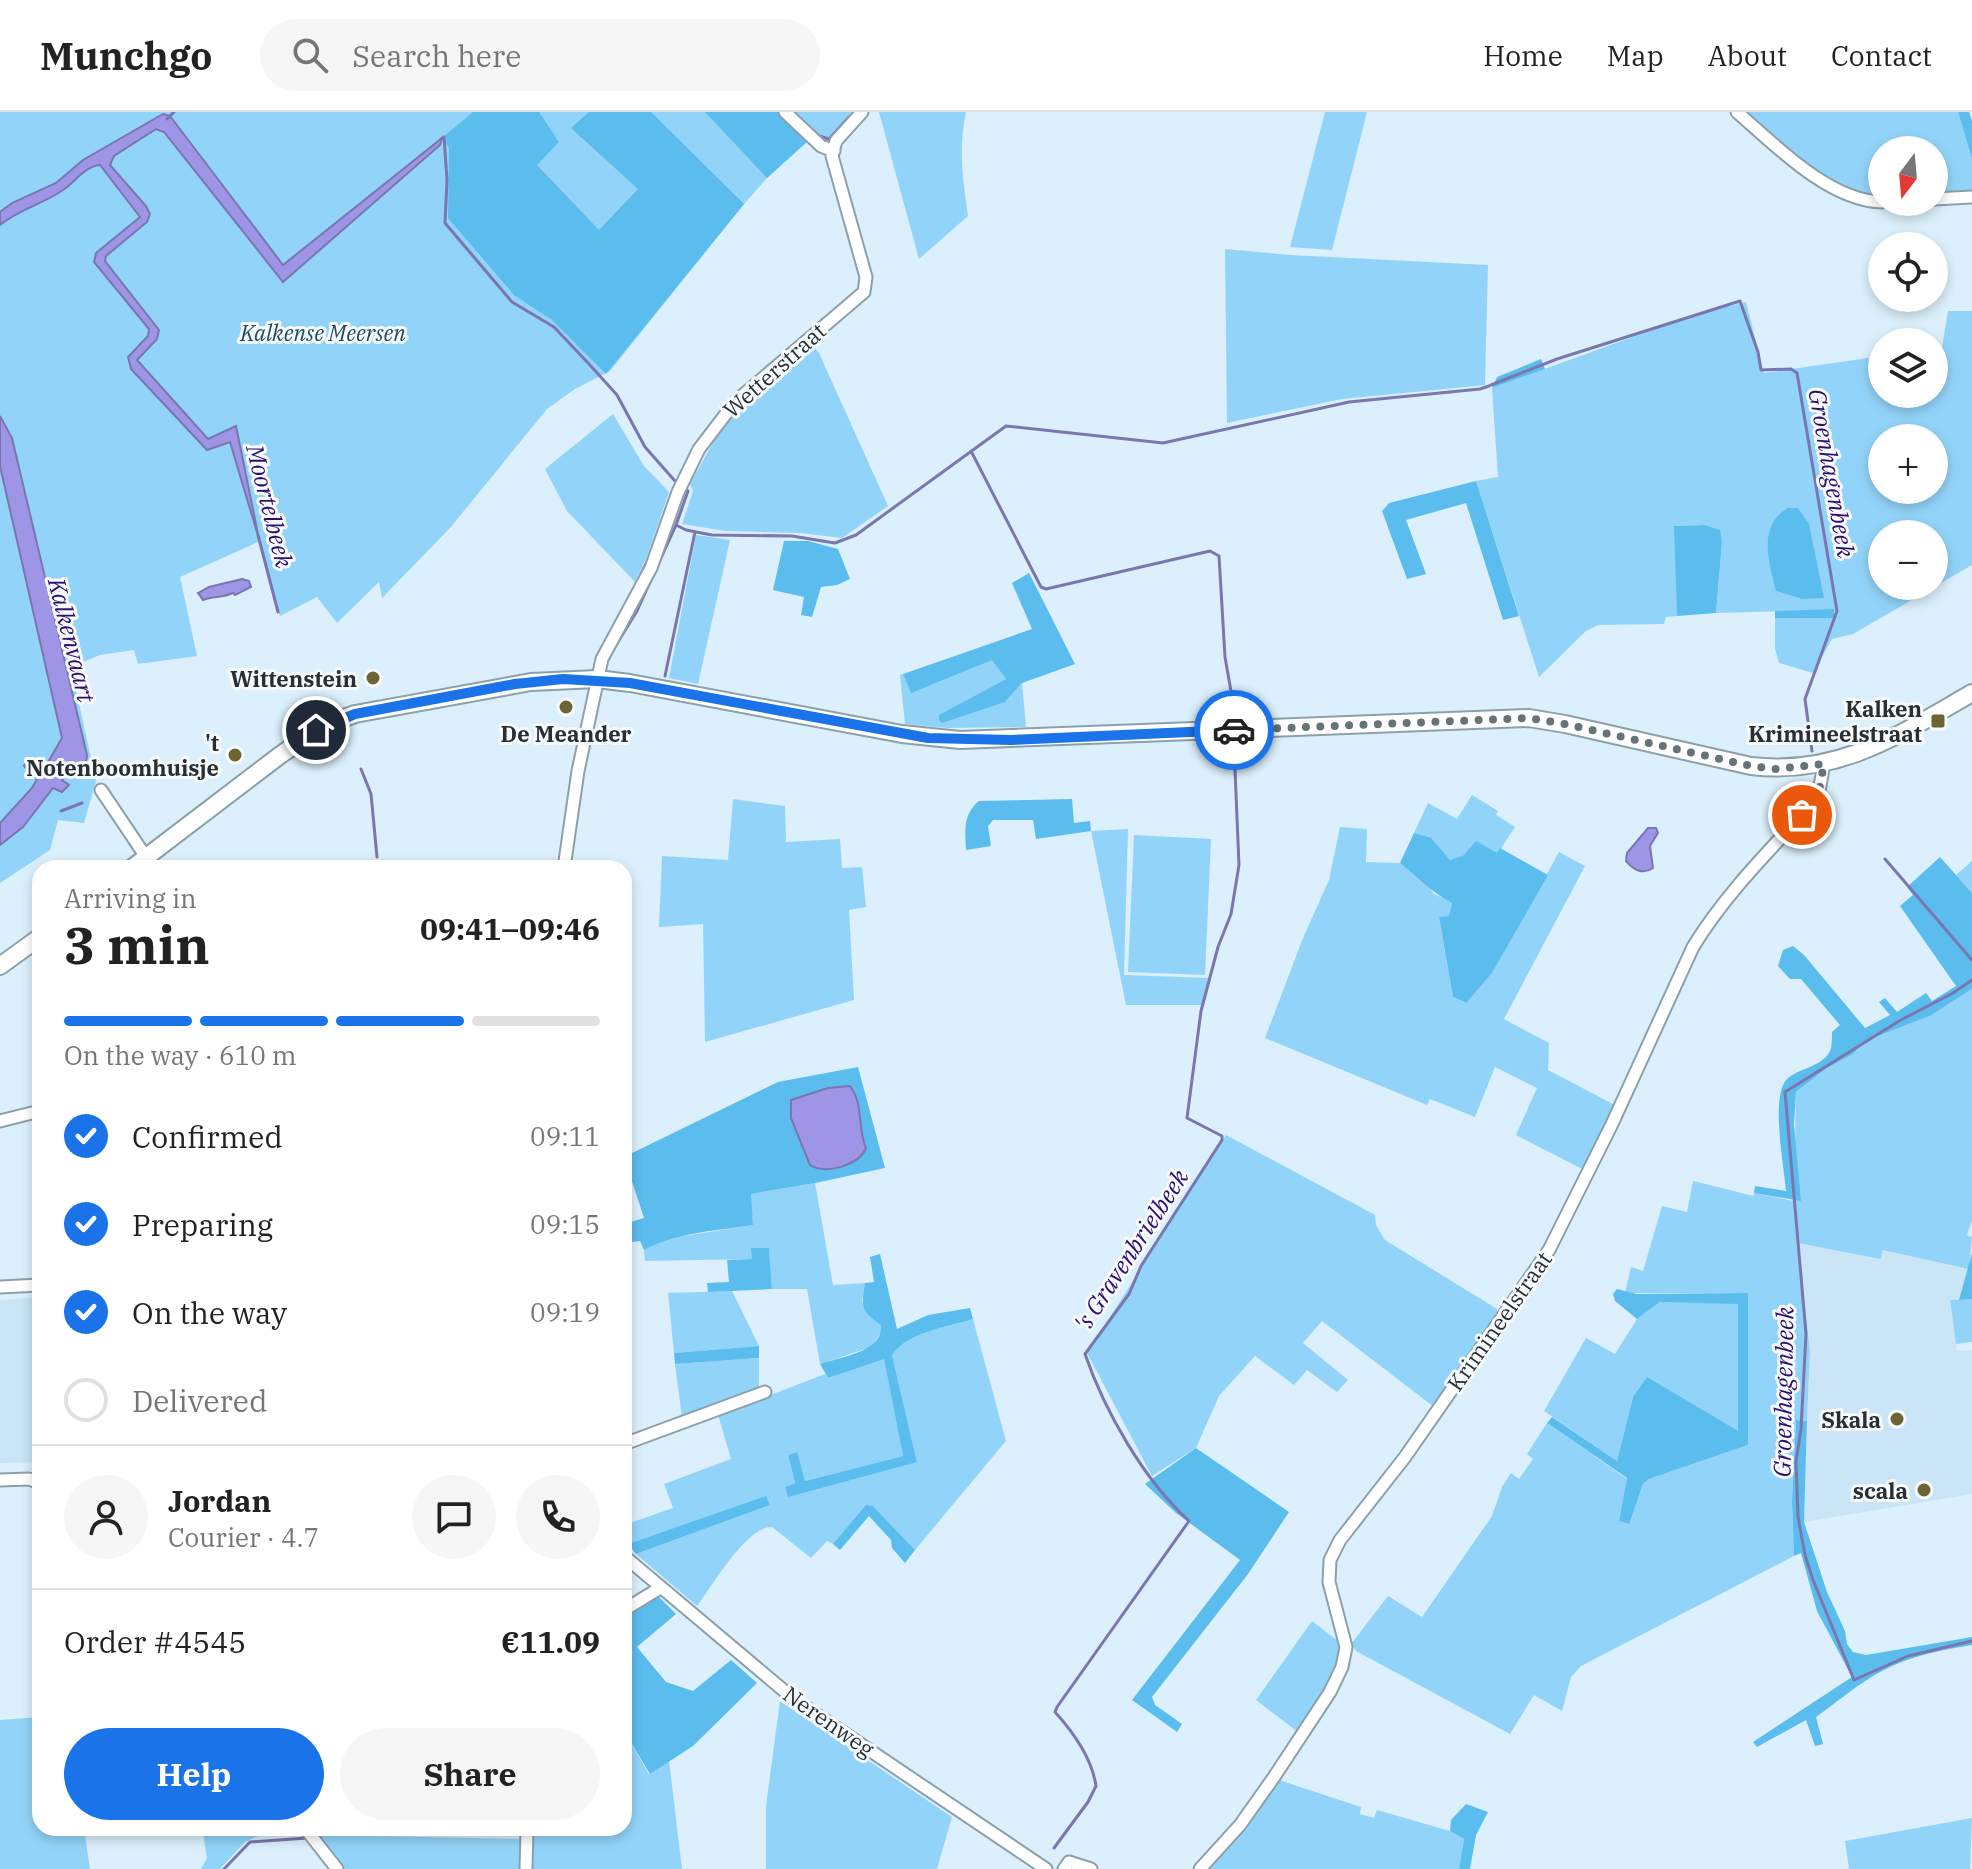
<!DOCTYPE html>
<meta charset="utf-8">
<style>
body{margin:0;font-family:"IBM Plex Serif",serif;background:#f6f6f6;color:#222;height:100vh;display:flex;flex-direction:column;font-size:30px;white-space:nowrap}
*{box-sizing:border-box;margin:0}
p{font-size:26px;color:#767676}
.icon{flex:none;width:44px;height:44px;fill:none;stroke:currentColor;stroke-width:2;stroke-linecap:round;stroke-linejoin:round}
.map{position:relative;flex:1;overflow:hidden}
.details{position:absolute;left:32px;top:748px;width:600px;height:976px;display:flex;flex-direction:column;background:#fff;border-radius:24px;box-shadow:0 4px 12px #0003}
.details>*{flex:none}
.needle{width:52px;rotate:196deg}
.controls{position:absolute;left:1868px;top:24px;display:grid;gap:16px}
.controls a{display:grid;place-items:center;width:80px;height:80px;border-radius:50%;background:#fff;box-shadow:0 4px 12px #0003;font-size:40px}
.pin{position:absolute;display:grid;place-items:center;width:68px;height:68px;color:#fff;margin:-34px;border:4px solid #fff;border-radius:50%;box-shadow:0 2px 8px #0007}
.courier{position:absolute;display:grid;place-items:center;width:80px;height:80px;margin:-40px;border:6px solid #1a73e8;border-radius:50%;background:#fff;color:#222;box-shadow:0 2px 10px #0007}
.overview em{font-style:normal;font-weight:700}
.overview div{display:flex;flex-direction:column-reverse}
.overview{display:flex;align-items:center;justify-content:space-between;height:136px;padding:0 32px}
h1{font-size:52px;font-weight:700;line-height:60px}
.bar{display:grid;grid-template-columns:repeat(4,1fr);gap:12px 8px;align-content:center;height:96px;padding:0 32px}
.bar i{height:10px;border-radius:6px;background:#e0e0e0}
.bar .selected{background:#1a73e8}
.bar p{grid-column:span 4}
.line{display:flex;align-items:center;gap:20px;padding:0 32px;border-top:2px solid #e0e0e0}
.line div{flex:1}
.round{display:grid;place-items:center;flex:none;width:84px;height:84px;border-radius:42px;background:#f6f6f6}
ol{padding:0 32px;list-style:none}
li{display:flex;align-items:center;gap:24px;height:88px}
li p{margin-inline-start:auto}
li .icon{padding:8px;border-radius:50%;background:#1a73e8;color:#fff;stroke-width:4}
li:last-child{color:#767676}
li i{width:44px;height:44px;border:4px solid #e0e0e0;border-radius:50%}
.button{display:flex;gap:16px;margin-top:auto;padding:16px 32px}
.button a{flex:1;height:92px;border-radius:48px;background:#1a73e8;color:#fff;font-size:32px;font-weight:700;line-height:92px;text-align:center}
.button a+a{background:#f6f6f6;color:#222}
header{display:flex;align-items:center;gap:48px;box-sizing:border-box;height:112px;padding:0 40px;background:#fff;border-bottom:2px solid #e0e0e0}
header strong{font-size:38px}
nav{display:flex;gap:44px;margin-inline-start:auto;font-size:28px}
.search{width:560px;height:72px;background:#f6f6f6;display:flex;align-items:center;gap:20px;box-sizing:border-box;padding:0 28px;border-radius:44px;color:#767676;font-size:30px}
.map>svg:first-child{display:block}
.built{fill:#c9e5f6}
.green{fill:#92d4f9;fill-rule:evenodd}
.forest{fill:#5bbcee}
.water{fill:#9e95e6;stroke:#7a76b0;stroke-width:2}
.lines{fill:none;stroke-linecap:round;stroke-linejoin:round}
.stream{stroke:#7a76b0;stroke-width:3}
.minor-casing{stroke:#8ca0ab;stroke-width:15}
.secondary-casing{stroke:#8ca0ab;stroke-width:20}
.minor{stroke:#fff;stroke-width:11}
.secondary{stroke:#fff;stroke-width:16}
.done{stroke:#667379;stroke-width:8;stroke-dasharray:0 14.4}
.route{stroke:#1a73e8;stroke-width:10}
.poi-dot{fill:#6e6431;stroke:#f6fafc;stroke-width:3}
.labels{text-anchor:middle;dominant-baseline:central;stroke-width:6;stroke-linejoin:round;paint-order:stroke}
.park-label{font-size:22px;font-style:italic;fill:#214a60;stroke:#f6fafc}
.street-label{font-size:22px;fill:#272f33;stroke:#f6fafc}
.poi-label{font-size:22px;font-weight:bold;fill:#272f33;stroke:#f6fafc;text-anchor:end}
.water-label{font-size:24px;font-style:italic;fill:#2d0e6d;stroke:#f6fafc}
</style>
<header>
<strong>Munchgo</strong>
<div class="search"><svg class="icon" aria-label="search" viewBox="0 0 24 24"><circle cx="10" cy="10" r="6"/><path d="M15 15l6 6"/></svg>Search here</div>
<nav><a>Home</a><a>Map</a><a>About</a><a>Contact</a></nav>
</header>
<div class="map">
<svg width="1972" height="1757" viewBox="0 0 1972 1757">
<rect width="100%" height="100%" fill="#dbf0fc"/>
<path class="built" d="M1798 1131 1880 1146 1882 1138 1969 1157 1959 1188 1950 1189 1957 1239 1972 1238V1382L1804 1410 1810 1239Z
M40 1185V1350L0 1351V1188Z"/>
<path class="green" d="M0 0H858L822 38 808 29 767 66 744 92 610 259 575 277 547 297 450 416 382 486 379 470 337 511 317 485 280 504 258 430 180 465 197 544 138 552 134 538 100 543 71 555 96 669 84 711 58 708 50 738 0 771Z
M879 0H966C958 36 963 68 968 104L919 147Z
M1325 0H1367L1332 138 1290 135Z
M1744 0H1958L1972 47V81L1934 83V38H1882V86L1851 80 1828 67Z
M1225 137 1290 143 1488 153 1485 273 1342 287 1227 311Z
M1746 190 1764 261 1882 244V282H1934V237L1942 235 1948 199H1972V453L1853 522 1832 527 1813 561 1779 551 1775 537V506H1833L1834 498 1716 501 1722 430 1704 413 1675 414 1677 504 1666 505 1664 512 1598 513 1586 519 1539 565 1476 369 1498 365 1492 276 1693 203ZM1882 326H1934V378H1882ZM1882 422H1934V474H1882Z
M813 234 819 241 888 394 842 426 801 421 726 419 682 412 693 379 690 372 715 327 731 307 767 271Z
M613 302 644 354 669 380 647 444 635 470 567 399 545 357Z
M696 423 730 428 698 572 669 566Z
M992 547 1006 567 940 603 1005 590 1022 571 1026 615 947 616 905 612 900 563 903 562 911 580Z
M1472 683 1498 699 1496 703 1515 715 1498 741 1464 743 1450 748 1437 734 1414 721 1428 691 1457 707Z
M733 687 785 694 786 730 840 727 842 756 862 755 866 795 849 798 854 888 705 930 703 812 659 815 662 744 728 748Z
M1340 715 1367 717 1366 750 1400 751 1424 769 1434 782 1452 790 1450 804 1439 806 1453 885 1465 891 1492 861 1559 740 1585 754 1504 907 1549 931 1548 958 1615 993 1582 1057 1516 1023 1537 976 1495 955 1475 1005 1430 987 1427 993 1265 926 1303 826 1329 768Z
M1128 717 1124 863 1211 866 1202 893H1126L1091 719Z
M1134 723 1211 727 1205 863 1128 860Z
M1972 749V781L1956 763Z
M1972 877V1109L1967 1123 1972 1125 1969 1157 1882 1138 1881 1147 1798 1131 1810 1239 1807 1309 1796 1308 1792 1389 1794 1444 1581 1554 1571 1565 1562 1599 1534 1583 1510 1622 1356 1539 1351 1532 1388 1484 1422 1505 1492 1404 1502 1375 1511 1361 1519 1367 1533 1347 1527 1342 1547 1311 1627 1367 1619 1409 1628 1412 1643 1372 1649 1367 1748 1333V1181H1625L1631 1155 1643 1159 1662 1094 1687 1100 1693 1069 1753 1084 1754 1081 1794 1089 1796 980 1827 956 1853 942 1865 929 1930 904Z
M1226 1023 1375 1103 1376 1113 1385 1128 1497 1197V1204L1434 1295 1322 1209 1303 1231 1348 1268 1337 1280 1307 1258 1294 1273 1255 1244 1219 1284 1196 1336 1152 1364 1087 1241Z
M815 1071 833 1173 865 1171 862 1190 881 1213 882 1219 871 1235 820 1252 807 1177H772L769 1136 752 1147 645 1149 644 1138 661 1129 677 1125 753 1113 750 1082Z
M732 1179 759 1234 674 1241 668 1181Z
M1972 1187V1230L1956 1232 1950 1188Z
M1660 1190 1738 1191V1320L1633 1285 1617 1349 1544 1299 1586 1226 1615 1242 1637 1207Z
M973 1207 1006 1329 915 1438 873 1394H866L833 1432 827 1429 811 1446 772 1415C747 1414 712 1474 697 1494L636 1442 770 1393 766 1385 628 1432 624 1428V1413L673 1396 664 1372 731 1347 718 1303 825 1262 828 1266 884 1246 903 1344 805 1369 796 1340 788 1343 795 1371 785 1375 917 1350 892 1243C909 1220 947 1215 973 1207Z
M759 1246V1278L682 1306 675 1252Z
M1312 1509 1338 1529C1344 1562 1315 1594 1298 1620L1256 1588Z
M780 1589 952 1705 937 1757H766V1694Z
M40 1605V1716H84L90 1757H0V1608Z
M624 1619 649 1662 669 1648 682 1757H531L532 1716H624Z
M1279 1668 1361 1695 1360 1702 1374 1706 1377 1698 1450 1719 1464 1727 1459 1757H1207L1233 1731Z
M1972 1706 1970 1757H1849L1845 1729Z
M202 1716H298L305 1722 258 1724 245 1730 220 1757H201L207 1746Z
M316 1716H369V1724L522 1727 521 1757H341Z"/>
<path class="forest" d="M473 0H539L559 30 537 53 599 118 638 77 571 16 589 0H651L744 92 606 262 552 208 514 183 448 106 449 36 442 26Z
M705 0H783L809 28 767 66Z
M1958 0H1969L1972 9V47Z
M1541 247 1545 257 1492 276 1497 265Z
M1476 369 1519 504 1503 508 1466 391 1406 408 1426 462 1407 467 1382 399 1389 391Z
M1788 396H1798L1809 412 1824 486 1802 487 1776 479C1769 450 1757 414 1788 396Z
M1704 413 1720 418 1722 430 1716 501 1677 504 1674 414Z
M784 429H808L838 437 850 467 837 473 821 475 812 505 801 503 804 485 773 478Z
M1029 461 1075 552 1022 571 1005 590 942 611 939 608V603L1006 567 992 548 911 581 903 562 1032 517 1012 471Z
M1834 497V506H1775V499Z
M1072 687 1074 711 1090 709 1091 719 1036 727 1033 708H993L988 714 991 734 966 738C965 718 963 702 979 689Z
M1414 721 1431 726 1450 748 1464 743 1476 729 1497 741 1500 736 1548 763 1492 861 1466 891 1453 885 1439 805 1449 804 1452 791C1432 781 1418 765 1400 751Z
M1940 745 1972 781V877L1930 904 1865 929 1853 942 1827 956 1796 980 1794 1013 1801 1089 1754 1081 1755 1074 1786 1079C1784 1052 1772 994 1784 971 1793 956 1821 957 1830 939 1832 935 1832 925 1832 920L1840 913 1801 867H1790L1778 854 1783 838 1793 834 1804 843 1865 916 1890 903 1879 890 1885 886 1897 900 1926 881 1932 889 1956 874 1900 794 1913 783 1907 775Z
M858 955 885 1056 815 1071 751 1082 753 1113C717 1119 677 1120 644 1138L640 1129 624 1131V1112L644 1106 624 1045 778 970Z
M751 1136H769L772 1177 708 1180 707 1171 729 1170 727 1148 752 1147Z
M1972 1141V1187L1959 1188Z
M880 1142 897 1217 928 1203 970 1196 973 1207C948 1215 908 1220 892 1243L917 1350 788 1385 785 1375 795 1371 788 1343 797 1340 805 1369 903 1344 884 1247 828 1266 820 1252C840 1245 884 1240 881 1213 861 1199 861 1195 865 1171L874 1170 870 1145Z
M1617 1177 1637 1182 1748 1181V1333L1649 1367 1643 1372 1629 1412 1619 1409 1627 1366 1547 1311 1552 1305 1617 1349 1633 1285 1647 1265 1738 1319V1192L1660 1190 1637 1207 1615 1189 1613 1182Z
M759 1234V1246L675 1252 674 1241Z
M1796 1308 1807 1309 1804 1410 1827 1480 1845 1519 1847 1532 1853 1540 1866 1543 1972 1525V1533C1941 1538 1910 1544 1882 1559 1859 1571 1837 1590 1816 1605L1823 1632 1815 1634 1806 1608 1757 1635 1753 1630 1852 1565 1817 1499 1801 1441 1794 1444 1792 1389Z
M1196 1336 1289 1400 1248 1462 1152 1585 1155 1593 1182 1612 1177 1620 1132 1588 1240 1448 1176 1401 1145 1372Z
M766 1384 770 1393 636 1442 628 1432Z
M866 1393 873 1394 915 1438 905 1451 892 1436 891 1428 869 1404 840 1438 833 1432Z
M658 1484 676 1502 637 1535 666 1570 693 1579 731 1548 757 1571 693 1634 650 1662 624 1619V1504Z
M1466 1692 1488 1700 1476 1723 1470 1757H1459L1464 1727 1450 1719 1451 1708Z"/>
<path class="water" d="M163 2 170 4 283 153 442 26 440 33 283 170 164 20 156 17 114 44 110 53 146 94 150 102 147 110 106 144 105 149 159 218 157 227 137 248 208 327 236 314 259 427 230 330 207 338 131 257 128 245 148 224 149 217 94 150 96 141 140 105 100 53C85 54 75 70 63 78 43 92 20 97 0 113V100L12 91 56 71 83 48Z
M0 304 12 326 87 643C86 655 84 659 73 663L68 661 62 668 69 673 62 680 53 676 23 715 0 733V711L32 676 37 667 24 654 27 647 44 657 62 626 0 354Z
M242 467 249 469 251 475 235 483 233 481C222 486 214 484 203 488L198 481 209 475Z
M1648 716H1656L1658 721 1650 734 1653 756C1643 763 1633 758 1626 749L1627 741Z
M850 974C864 993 857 1015 866 1036 859 1053 826 1063 810 1053L791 1006V988L828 976Z"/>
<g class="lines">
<path class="stream" d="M167 7 174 0
M816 23 829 27 849 5
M441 27 444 25 447 68 445 111 512 190 554 215 589 252 617 283 645 335 675 369
M1491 273 1557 247 1740 189 1758 240 1761 258 1791 257 1797 261 1837 499 1805 587 1812 639
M971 339 1041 475 1046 477 1210 439 1219 444 1225 545 1235 602
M685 377 688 379 676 413 686 418 712 423 792 424 835 431 856 423 1006 314 1163 331 1349 290 1480 277 1489 274
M258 423 278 500
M641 462 650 444
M613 538 637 499 676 413
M665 564 695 420
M361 657 371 682 377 745
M61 699 82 691
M1885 747 1972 848
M1972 868 1953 881 1899 909 1785 980 1806 1222 1801 1317 1796 1349 1798 1405 1805 1443 1813 1468 1854 1568 1908 1544 1972 1529
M316 1721V1716
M1054 1736 1088 1690 1096 1674C1092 1646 1074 1621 1055 1600L1057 1595 1189 1409C1144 1368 1105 1300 1085 1242L1129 1182 1141 1154 1222 1028V1024L1187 1006 1201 899 1218 835 1231 802 1239 753 1234 634
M224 1757 250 1730 307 1726"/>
<defs>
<path id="minor" d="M785 0 821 34 834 39
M1737 0C1775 33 1829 89 1882 90
M1934 87 1972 85
M101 678 146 745 149 756
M564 756 578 659 602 547 651 456 678 380 699 337 735 290 864 180 866 165 832 44 836 29 862 0
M0 1009 40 999
M0 1175 40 1173
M624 1332 765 1280
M0 1368 29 1367 40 1371
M624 1444 795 1588 1046 1757
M624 1498 660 1476
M305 1716 337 1757
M526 1757 527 1716
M1064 1757 1069 1750 1091 1757
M1200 1757 1240 1713 1274 1665 1330 1580 1342 1555 1346 1535 1329 1470 1330 1448 1340 1428 1405 1345 1549 1138 1612 1012 1693 835C1726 781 1771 737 1814 690L1819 679 1824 652"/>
<path id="secondary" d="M132 756 279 644 316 618 336 609 355 602 531 570 597 567 630 571 902 622 960 628 1529 606 1565 612 1751 654C1839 664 1899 623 1972 581
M0 854 40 825"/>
</defs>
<use href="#minor" class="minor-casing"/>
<use href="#secondary" class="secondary-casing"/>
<use href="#minor" class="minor"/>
<use href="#secondary" class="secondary"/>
</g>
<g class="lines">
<path class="done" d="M1234 618 1529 606 1565 612 1751 654 1776 657 1824 652 1819 679 1802 703"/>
<path class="route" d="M316 618 355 602 515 572 563 567 630 571 928 626 1011 628 1234 618"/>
</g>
<g class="poi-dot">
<circle cx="373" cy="566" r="8"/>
<circle cx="566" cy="595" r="8"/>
<rect x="1930" y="601" width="16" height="16" rx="4"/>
<circle cx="235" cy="643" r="8"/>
<circle cx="1897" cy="1307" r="8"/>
<circle cx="1924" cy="1378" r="8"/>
</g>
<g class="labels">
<g class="park-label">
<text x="323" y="220">Kalkense Meersen</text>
</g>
<g class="street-label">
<text transform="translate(774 258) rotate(-42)">Wetterstraat</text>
<text transform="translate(1499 1209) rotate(-55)">Krimineelstraat</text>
<text transform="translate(829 1609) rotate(35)">Nerenweg</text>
</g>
<g class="poi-label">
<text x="357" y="566">Wittenstein</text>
<text x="1922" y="596">Kalken<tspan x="1922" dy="25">Krimineelstraat</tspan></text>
<text x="566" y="621" text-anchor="middle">De Meander</text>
<text x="219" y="630">'t<tspan x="219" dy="25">Notenboomhuisje</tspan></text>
<text x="1881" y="1307">Skala</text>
<text x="1908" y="1378">scala</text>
</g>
<g class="water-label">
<text transform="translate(1832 361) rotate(80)">Groenhagenbeek</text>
<text transform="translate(270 394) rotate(76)">Moortelbeek</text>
<text transform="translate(72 528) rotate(76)">Kalkenvaart</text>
<text transform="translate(1131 1138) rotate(-57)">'s Gravenbrielbeek</text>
<text transform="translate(1783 1280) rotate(-89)">Groenhagenbeek</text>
</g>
</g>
</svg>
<div class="controls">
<a><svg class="needle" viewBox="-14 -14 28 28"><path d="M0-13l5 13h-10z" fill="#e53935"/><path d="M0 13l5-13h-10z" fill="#767676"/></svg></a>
<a><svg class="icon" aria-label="locate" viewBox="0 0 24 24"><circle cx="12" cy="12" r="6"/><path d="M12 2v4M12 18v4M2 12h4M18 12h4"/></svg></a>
<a><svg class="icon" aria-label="layers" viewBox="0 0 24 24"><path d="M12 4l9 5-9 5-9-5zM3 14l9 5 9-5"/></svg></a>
<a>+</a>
<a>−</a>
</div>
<div class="pin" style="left:1802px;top:703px;background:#ea580c"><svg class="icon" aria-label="bag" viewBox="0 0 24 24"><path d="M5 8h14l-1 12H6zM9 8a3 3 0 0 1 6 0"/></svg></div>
<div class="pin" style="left:316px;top:618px;background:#1f2937"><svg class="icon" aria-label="home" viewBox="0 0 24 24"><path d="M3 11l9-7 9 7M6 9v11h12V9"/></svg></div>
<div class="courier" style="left:1234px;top:618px"><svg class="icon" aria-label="car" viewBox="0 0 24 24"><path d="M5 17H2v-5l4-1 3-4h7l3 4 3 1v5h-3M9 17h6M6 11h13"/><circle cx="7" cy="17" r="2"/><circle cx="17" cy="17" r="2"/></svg></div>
<section class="details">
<div class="overview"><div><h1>3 min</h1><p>Arriving in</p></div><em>09:41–09:46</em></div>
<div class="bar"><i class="selected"></i><i class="selected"></i><i class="selected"></i><i></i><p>On the way · 610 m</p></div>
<ol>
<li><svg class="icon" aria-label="check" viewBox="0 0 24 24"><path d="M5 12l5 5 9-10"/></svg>Confirmed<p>09:11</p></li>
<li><svg class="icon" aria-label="check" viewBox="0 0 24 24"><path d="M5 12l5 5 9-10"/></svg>Preparing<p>09:15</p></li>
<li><svg class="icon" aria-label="check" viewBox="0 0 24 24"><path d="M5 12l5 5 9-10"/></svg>On the way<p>09:19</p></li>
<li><i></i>Delivered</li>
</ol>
<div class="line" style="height:144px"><a class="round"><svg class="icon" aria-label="person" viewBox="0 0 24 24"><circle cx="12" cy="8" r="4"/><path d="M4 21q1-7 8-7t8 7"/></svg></a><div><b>Jordan</b><p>Courier · 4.7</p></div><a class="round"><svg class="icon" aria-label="chat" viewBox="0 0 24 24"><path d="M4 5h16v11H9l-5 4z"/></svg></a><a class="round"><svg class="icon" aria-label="phone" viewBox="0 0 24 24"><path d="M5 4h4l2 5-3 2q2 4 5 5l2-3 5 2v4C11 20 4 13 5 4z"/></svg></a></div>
<div class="line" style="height:104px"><div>Order #4545</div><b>€11.09</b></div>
<div class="button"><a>Help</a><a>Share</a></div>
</section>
</div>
